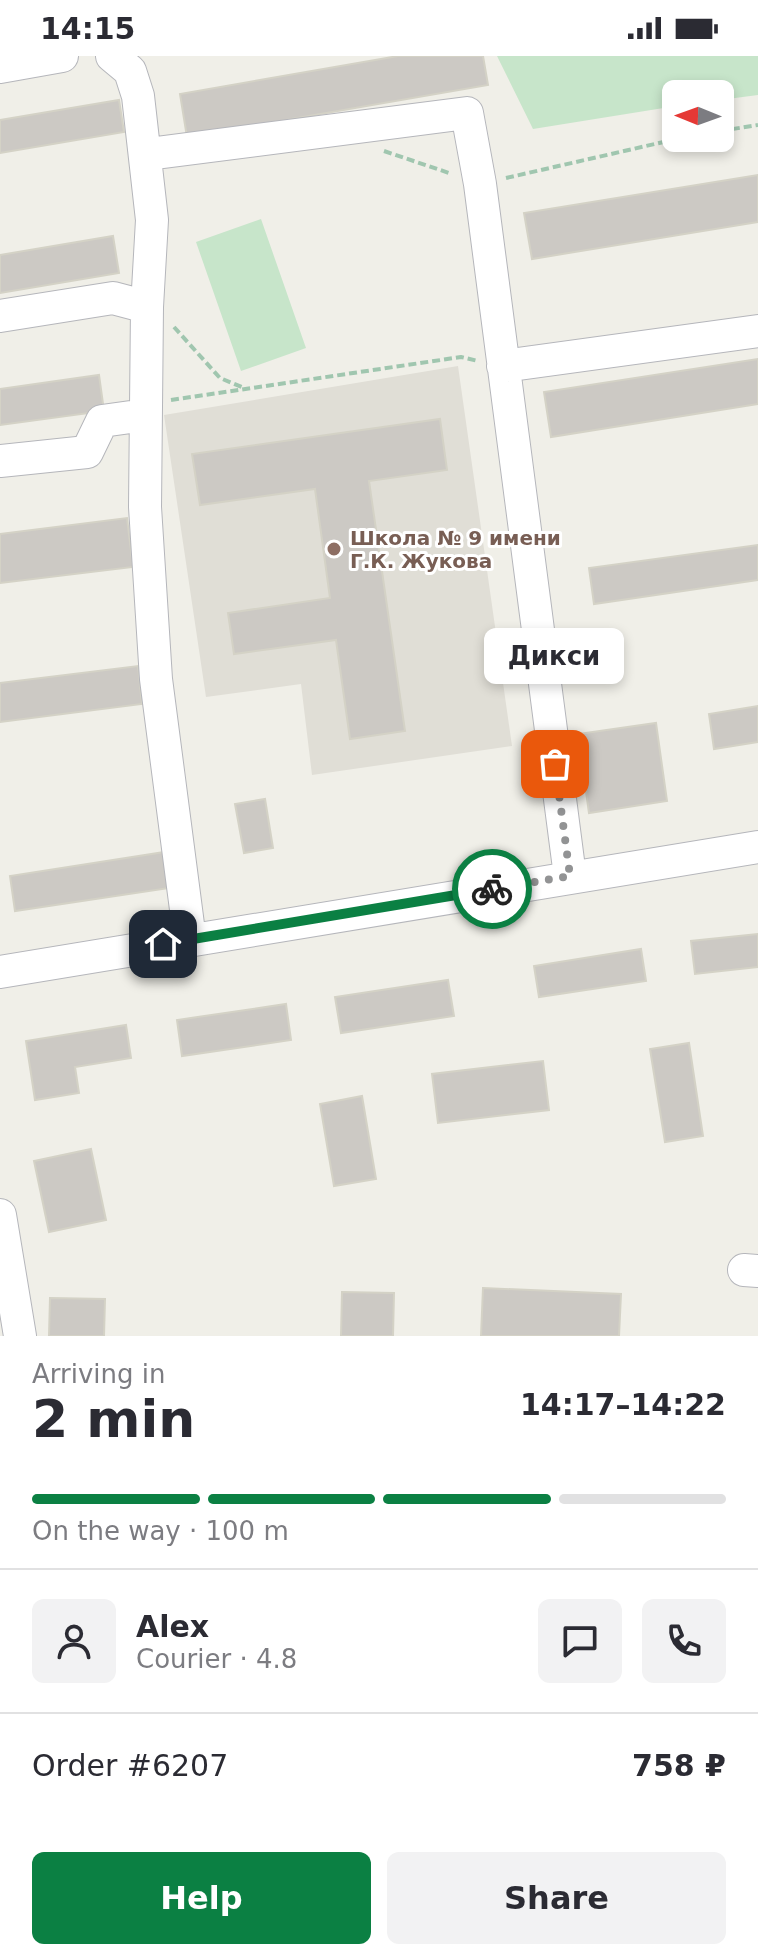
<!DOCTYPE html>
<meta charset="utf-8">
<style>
body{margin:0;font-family:"DejaVu Sans",sans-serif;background:#f2f2f3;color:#2b2b33;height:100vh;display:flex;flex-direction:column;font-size:30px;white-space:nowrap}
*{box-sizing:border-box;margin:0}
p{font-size:26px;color:#7c7c81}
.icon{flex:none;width:44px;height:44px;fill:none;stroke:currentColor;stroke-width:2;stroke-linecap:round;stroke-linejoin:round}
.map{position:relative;height:1280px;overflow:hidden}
.side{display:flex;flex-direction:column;background:#fff;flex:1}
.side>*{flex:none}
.needle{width:52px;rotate:271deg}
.controls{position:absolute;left:662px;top:24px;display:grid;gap:16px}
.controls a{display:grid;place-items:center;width:72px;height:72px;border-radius:12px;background:#fff;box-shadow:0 4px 12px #0003;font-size:40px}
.pin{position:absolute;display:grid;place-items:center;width:68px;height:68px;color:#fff;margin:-34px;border-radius:16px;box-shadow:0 4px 12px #0006}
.courier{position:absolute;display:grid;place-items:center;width:80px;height:80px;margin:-40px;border:6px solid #0b8043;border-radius:50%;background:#fff;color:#222;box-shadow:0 2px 10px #0007}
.bubble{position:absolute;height:56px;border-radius:12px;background:#fff;box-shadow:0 4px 12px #0003;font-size:26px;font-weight:600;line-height:56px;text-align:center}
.headline em{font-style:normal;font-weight:600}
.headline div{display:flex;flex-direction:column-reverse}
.headline{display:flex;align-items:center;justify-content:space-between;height:136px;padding:0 32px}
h1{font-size:52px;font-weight:600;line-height:60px}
.bar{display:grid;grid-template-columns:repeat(4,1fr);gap:12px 8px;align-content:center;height:96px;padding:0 32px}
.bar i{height:10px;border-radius:6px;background:#e1e1e2}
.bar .selected{background:#0b8043}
.bar p{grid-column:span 4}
.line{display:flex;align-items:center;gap:20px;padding:0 32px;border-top:2px solid #e1e1e2}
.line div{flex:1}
.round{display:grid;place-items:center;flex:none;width:84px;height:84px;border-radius:12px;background:#f2f2f3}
.primary-button{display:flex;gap:16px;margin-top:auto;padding:16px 32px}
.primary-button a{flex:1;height:92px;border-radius:12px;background:#0b8043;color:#fff;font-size:32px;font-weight:600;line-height:92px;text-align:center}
.primary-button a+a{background:#f2f2f3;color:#2b2b33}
.status{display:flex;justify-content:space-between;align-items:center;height:56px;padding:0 40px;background:#fff;direction:ltr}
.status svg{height:22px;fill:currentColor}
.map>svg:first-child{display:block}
.education{fill:#e0ded6}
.green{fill:#c7e5ca}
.building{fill:#ccc9c4;stroke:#d4d2c6;stroke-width:2}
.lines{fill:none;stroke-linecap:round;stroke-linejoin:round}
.minor-casing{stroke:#b5b6bb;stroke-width:34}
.path{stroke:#a0c6af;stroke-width:4;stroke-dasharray:8 4;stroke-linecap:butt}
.minor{stroke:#fff;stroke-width:32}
.done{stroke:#929394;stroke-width:8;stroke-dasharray:0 14.4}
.route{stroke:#0b8043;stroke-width:10}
.education-dot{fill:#8d6e63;stroke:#fff;stroke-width:3}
.labels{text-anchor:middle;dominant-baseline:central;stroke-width:6;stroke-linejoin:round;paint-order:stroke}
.education-label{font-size:20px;font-weight:bold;fill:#785e54;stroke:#fff;text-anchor:start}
</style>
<div class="status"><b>14:15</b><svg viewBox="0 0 49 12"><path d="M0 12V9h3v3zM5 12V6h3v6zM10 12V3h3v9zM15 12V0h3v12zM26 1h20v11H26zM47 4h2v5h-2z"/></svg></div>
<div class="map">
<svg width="758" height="1280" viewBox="0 0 758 1280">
<rect width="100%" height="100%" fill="#f0efe8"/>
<path class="education" d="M458 310 512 690 312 719 301 628 206 641 164 359Z"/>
<path class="green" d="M497 0H758V39L720 44V38H676V50L533 73Z
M261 163 306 292 241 315 196 186Z"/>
<path class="building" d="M398 0H483L488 29 187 81 180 38Z
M119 44 124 76 0 97V64Z
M758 119V166L532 203 524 157Z
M113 180 119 217 0 237V199Z
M758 303V348L551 381 544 336Z
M99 319 104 355 0 369V333Z
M440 363 447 414 369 425 405 675 350 683 336 584 234 598 228 557 330 542 315 433 200 449 192 398Z
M127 462 133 511 0 527V478Z
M758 489V524L594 548 589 512Z
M138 610 142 648 0 666V627Z
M758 650V686L714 693 709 658Z
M656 667 667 745 589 757 578 678Z
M265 743 273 792 244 797 235 748Z
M171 795 176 831 15 855 10 820Z
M758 878V911L695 918 691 885Z
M641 893 646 925 539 941 534 910Z
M448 924 454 960 341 977 335 941Z
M286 948 291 984 182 1000 177 964Z
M126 969 131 1002 75 1011 79 1037 35 1044 26 985Z
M689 987 703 1080 665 1086 650 993Z
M543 1005 549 1054 438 1067 432 1018Z
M362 1040 376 1123 334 1130 320 1048Z
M91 1093 106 1164 49 1176 34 1105Z
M483 1232 621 1238 619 1280H481Z
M342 1236 394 1237 393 1280H341Z
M50 1242 105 1243 104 1280H49Z"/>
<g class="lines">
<defs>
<path id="minor" d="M112 0 130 15 138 40 152 164 147 251 145 451 156 623 190 884
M0 11 62 0
M156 97 467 57 480 128 570 820
M0 260 113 242 147 251
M503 310 758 275
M0 405 87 396 102 365 145 359
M0 916 758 791
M0 1159 20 1280
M744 1214 758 1215"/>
</defs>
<use href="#minor" class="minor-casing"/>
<path class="path" d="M720 75 758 69
M384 95 452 118
M506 122 681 82
M174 271 220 322 244 332
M171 344 461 301 478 305"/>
<use href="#minor" class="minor"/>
</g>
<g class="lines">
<path class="done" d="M492 833 570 820 555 708"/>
<path class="route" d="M163 888 492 833"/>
</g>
<circle class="education-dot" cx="334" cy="493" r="8"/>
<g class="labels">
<g class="education-label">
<text x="350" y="482">Школа № 9 имени<tspan x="350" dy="23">Г.К. Жукова</tspan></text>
</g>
</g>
</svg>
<div class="controls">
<a><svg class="needle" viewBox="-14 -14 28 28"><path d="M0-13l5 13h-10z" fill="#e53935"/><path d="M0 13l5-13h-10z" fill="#7c7c81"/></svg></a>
</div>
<div class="pin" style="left:555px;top:708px;background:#ea580c"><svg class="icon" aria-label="bag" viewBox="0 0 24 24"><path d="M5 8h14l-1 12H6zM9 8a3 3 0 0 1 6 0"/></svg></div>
<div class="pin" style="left:163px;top:888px;background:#1f2937"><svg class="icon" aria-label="home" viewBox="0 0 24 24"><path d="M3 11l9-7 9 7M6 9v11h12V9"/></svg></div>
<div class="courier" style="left:492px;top:833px"><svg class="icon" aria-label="bike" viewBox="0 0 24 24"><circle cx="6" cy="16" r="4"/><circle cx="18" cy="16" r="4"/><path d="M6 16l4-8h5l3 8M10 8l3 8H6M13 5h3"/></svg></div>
<div class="bubble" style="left:484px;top:572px;width:140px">Дикси</div>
</div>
<section class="side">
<div class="headline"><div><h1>2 min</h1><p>Arriving in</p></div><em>14:17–14:22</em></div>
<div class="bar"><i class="selected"></i><i class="selected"></i><i class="selected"></i><i></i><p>On the way · 100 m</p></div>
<div class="line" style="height:144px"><a class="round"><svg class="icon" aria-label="person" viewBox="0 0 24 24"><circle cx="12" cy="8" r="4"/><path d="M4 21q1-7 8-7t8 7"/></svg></a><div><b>Alex</b><p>Courier · 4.8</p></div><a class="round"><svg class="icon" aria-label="chat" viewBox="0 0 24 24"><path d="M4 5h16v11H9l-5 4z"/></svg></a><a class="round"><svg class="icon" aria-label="phone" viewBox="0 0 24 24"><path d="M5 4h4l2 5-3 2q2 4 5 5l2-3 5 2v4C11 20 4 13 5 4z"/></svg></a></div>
<div class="line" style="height:104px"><div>Order #6207</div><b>758 ₽</b></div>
<div class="primary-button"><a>Help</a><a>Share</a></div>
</section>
